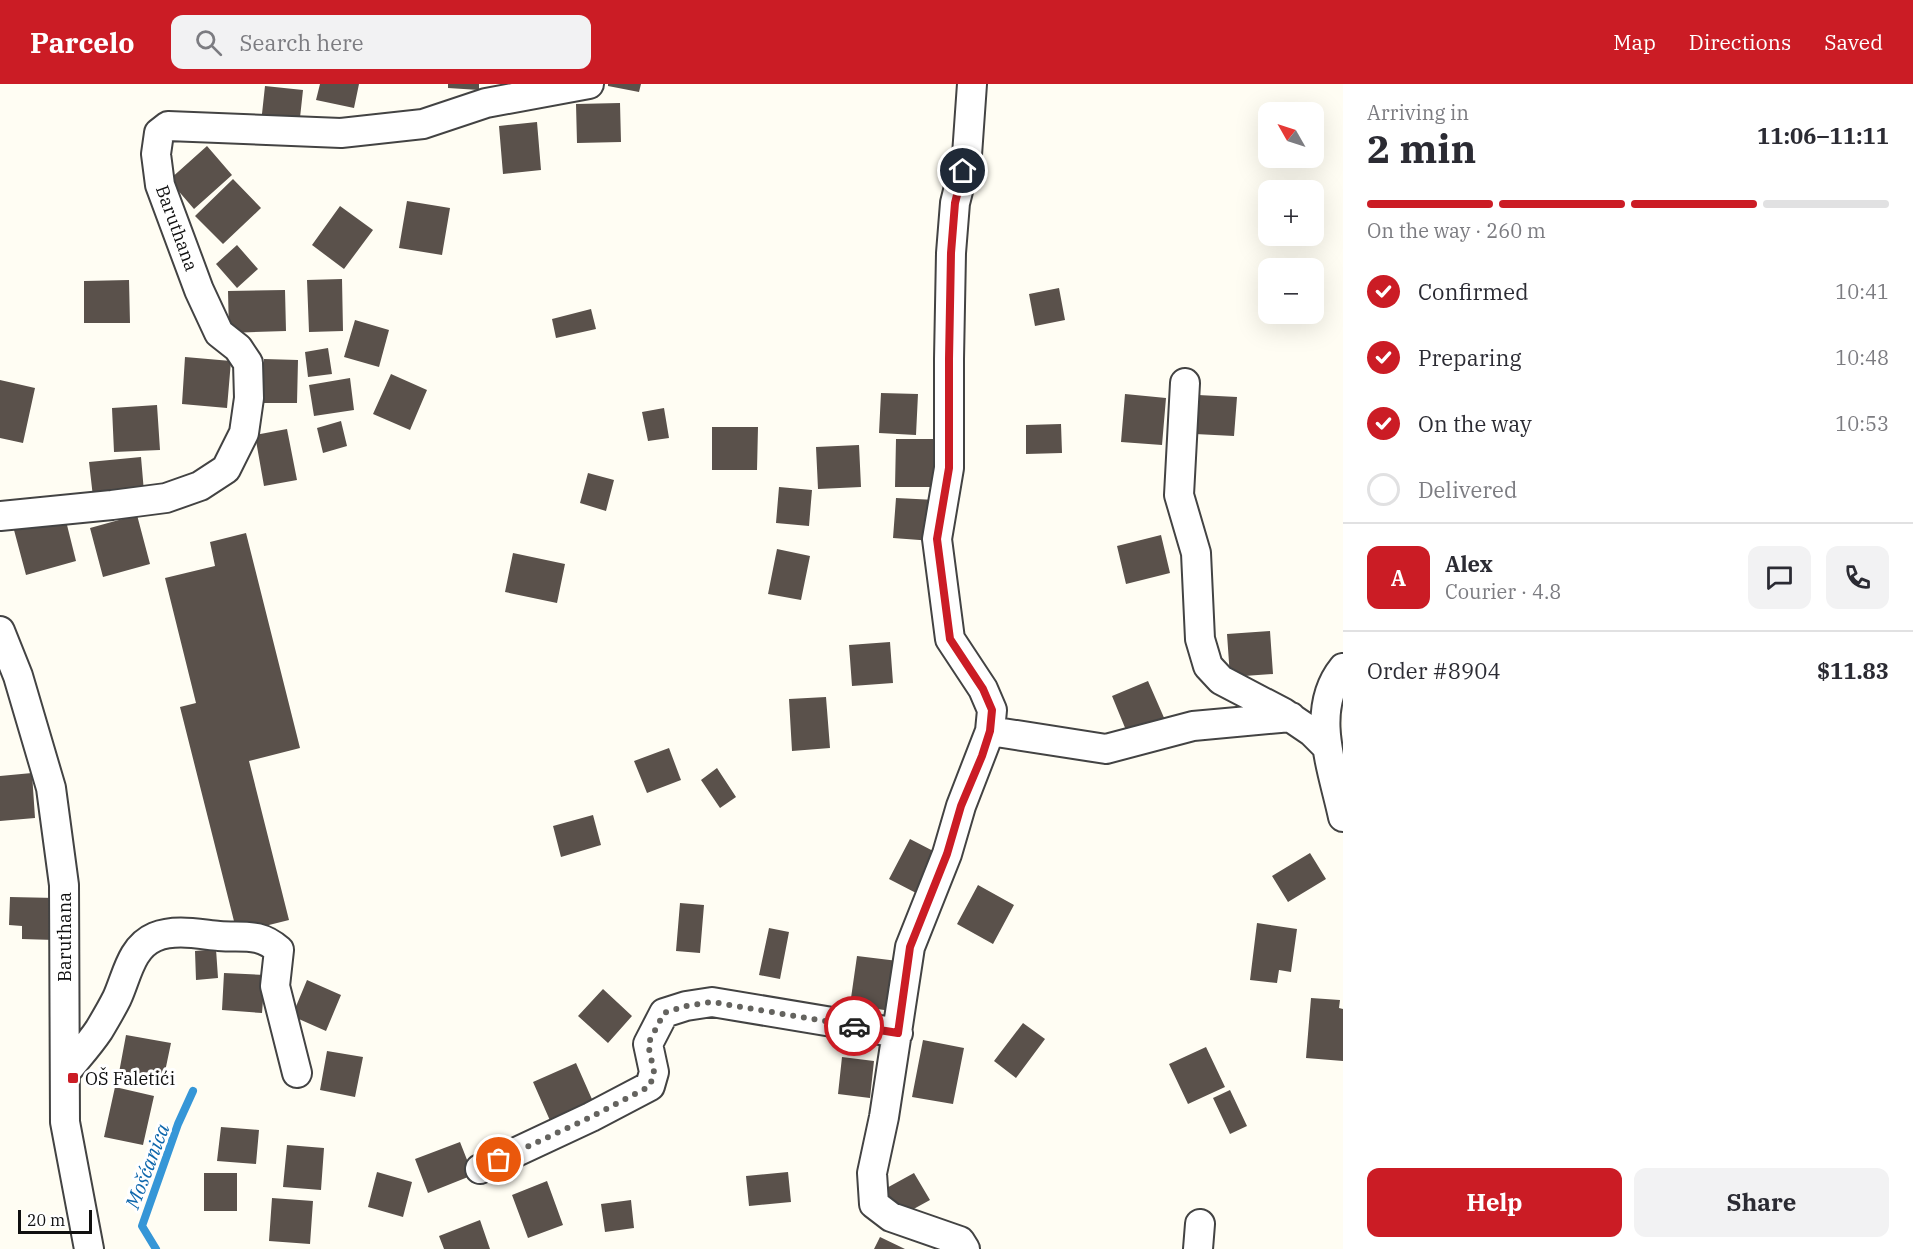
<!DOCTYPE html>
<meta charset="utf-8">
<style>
body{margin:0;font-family:"IBM Plex Serif",serif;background:#f2f2f3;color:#2b2b33;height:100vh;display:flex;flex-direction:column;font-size:22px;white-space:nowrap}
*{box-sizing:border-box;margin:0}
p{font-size:20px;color:#7c7c81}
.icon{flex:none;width:33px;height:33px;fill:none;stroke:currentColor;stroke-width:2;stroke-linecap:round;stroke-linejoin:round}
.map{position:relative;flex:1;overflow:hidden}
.panel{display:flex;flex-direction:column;background:#fff;width:570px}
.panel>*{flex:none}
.needle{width:39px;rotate:309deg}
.controls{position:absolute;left:1258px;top:18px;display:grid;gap:12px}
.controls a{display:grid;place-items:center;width:66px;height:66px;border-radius:12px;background:#fff;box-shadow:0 6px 24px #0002;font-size:30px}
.scale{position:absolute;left:18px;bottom:15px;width:74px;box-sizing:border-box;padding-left:6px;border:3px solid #101010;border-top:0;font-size:16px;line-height:21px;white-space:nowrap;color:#101010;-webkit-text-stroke:4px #fff;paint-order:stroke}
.pin{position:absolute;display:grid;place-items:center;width:51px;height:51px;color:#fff;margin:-26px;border:3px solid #fff;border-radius:50%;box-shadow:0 2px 6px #0007}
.courier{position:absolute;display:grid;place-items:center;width:60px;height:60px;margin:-30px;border:4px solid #cb1c25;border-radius:50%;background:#fff;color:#222;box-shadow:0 2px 8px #0007}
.overview em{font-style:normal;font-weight:800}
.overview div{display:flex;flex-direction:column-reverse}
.overview{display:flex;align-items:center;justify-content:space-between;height:102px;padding:0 24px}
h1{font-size:39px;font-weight:800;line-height:45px}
.bar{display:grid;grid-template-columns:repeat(4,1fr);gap:9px 6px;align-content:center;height:72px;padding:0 24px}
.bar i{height:8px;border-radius:4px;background:#e1e1e2}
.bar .active{background:#cb1c25}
.bar p{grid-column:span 4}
.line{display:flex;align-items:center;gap:15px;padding:0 24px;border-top:2px solid #e1e1e2}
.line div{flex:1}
.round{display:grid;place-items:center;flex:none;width:63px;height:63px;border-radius:12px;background:#f2f2f3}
ol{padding:0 24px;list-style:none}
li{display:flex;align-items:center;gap:18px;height:66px}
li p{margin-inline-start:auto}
li .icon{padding:6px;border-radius:50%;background:#cb1c25;color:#fff;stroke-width:4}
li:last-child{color:#7c7c81}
li i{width:33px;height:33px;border:3px solid #e1e1e2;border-radius:50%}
.action{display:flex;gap:12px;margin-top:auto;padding:12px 24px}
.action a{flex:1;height:69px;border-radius:12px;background:#cb1c25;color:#fff;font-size:24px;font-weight:800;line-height:69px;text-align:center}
.action a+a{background:#f2f2f3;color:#2b2b33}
header{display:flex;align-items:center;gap:36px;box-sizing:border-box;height:84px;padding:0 30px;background:#cb1c25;color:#fff}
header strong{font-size:28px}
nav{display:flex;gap:33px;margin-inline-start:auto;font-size:21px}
.search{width:420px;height:54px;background:#f2f2f3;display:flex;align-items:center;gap:15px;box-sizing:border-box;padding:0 21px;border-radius:12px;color:#7c7c81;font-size:22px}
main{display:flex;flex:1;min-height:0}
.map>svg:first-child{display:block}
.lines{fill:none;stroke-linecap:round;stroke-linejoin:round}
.stream{stroke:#3596d7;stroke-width:8}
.building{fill:#5a514b}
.street-casing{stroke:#434343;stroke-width:32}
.street{stroke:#fff;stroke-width:28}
.done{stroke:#64635f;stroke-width:6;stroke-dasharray:0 10.8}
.route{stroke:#cb1c25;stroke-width:8}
.poi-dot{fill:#cb1c25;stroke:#fff;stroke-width:2}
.labels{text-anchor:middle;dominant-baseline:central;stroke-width:6;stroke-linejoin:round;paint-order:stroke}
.street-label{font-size:18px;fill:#101010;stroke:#fff}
.poi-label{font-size:18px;fill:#101010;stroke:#fff;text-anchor:start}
.water-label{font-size:20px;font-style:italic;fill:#0e67ac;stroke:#fff}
</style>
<header>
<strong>Parcelo</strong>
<div class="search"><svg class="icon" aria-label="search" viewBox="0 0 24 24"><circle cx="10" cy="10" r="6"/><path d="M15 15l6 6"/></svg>Search here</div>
<nav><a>Map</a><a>Directions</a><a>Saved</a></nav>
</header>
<main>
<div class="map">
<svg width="1343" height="1165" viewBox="0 0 1343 1165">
<rect width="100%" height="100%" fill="#fffdf3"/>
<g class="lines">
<path class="stream" d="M156 1165 142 1142 178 1040 193 1007"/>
</g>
<path class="building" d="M320 0H359L354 24 316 16Z
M448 0H479V6L448 4Z
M608 0H641L639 8 608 2Z
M265 2 303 6 299 43 261 39Z
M620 19 621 58 577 59 576 20Z
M537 38 541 86 503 90 499 42Z
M207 62 232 91 194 125 169 96Z
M233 95 261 124 223 160 195 132Z
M407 117 450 124 442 171 399 164Z
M340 122 373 146 344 185 312 161Z
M237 161 258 185 237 204 216 180Z
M342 195 343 247 309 248 307 196Z
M129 196 130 239H84V197Z
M1059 204 1065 236 1035 242 1029 210Z
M285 206 286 247 229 249 228 207Z
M591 225 596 245 556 254 552 235Z
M355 236 389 246 379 283 344 273Z
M328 264 332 290 308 293 305 268Z
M185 273 231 277 227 324 182 320Z
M264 275 298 276 297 319H263Z
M391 290 427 306 410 346 373 330Z
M350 294 354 326 314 332 309 301Z
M0 296 35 304 23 359 0 354Z
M881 309 918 310 916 351 879 349Z
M1125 310 1166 314 1162 361 1121 358Z
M1198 311 1237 313 1234 352 1195 350Z
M157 321 160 366 114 368 112 324Z
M664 324 669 354 648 357 642 328Z
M341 337 347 362 323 369 317 344Z
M1061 340 1062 369 1026 370V341Z
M712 343H758L757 386H712Z
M287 345 297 396 264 402 255 351Z
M896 355H934V403H895Z
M859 361 861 403 818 405 816 363Z
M141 373 144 408 93 413 89 378Z
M588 389 614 396 606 427 580 419Z
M779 403 812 406 809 442 776 439Z
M896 414 936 416 933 457 893 454Z
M137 431 150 480 103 493 90 444Z
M65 433 76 477 26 491 14 446Z
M246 449 300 664 249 677 289 836 237 849 180 623 196 619 165 494 215 482 210 458Z
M1161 451 1170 489 1126 500 1117 462Z
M777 465 810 472 801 516 768 510Z
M513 469 565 480 557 519 505 508Z
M1270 547 1273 590 1230 593 1227 550Z
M890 558 893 599 852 602 849 561Z
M1148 597 1165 636 1128 651 1112 612Z
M826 613 830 664 792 667 789 615Z
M669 664 681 696 647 709 634 677Z
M717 684 736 713 720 724 701 696Z
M32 689 35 734 0 737V692Z
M593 731 601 761 561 773 553 742Z
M910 755 939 770 918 810 889 795Z
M1310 769 1326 795 1288 818 1272 792Z
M978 801 1014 821 993 860 957 840Z
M10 813 56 814 54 856 22 855V842L9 841Z
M680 819 704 821 700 869 676 867Z
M1257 839 1297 845 1291 888 1279 886 1277 899 1250 896Z
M769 844 789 848 780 895 759 891Z
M216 865 218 894 196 896 195 867Z
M857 872 898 877 891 927 850 921Z
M224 889 265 891 262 929 222 926Z
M307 896 341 911 326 947 292 932Z
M603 905 632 932 608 959 578 932Z
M1311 914 1340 916 1339 924 1343 925V977L1306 974Z
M1023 939 1045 955 1016 994 994 977Z
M126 951 171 959 162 1002 118 994Z
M923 956 964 964 953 1020 912 1013Z
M1206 963 1225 1003 1188 1020 1169 980Z
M327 967 363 973 355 1013 320 1006Z
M842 973 874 977 870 1014 838 1010Z
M576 979 595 1022 552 1041 533 998Z
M115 1003 154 1012 143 1061 104 1053Z
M1230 1006 1247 1042 1230 1050 1213 1014Z
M221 1043 259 1046 256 1080 217 1077Z
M460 1058 473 1091 428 1109 415 1075Z
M287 1061 324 1064 321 1106 283 1103Z
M377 1088 412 1098 403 1133 368 1123Z
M788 1088 791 1118 749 1122 746 1092Z
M204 1089H237V1127H204Z
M914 1089 930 1116 899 1133 883 1106Z
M547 1097 563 1141 528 1154 512 1111Z
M272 1114 313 1117 310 1160 269 1157Z
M631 1116 634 1144 605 1148 601 1120Z
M480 1136 490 1165H444L439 1152Z
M880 1153 905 1165H874Z"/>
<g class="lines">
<defs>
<path id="street" d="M1185 299 1179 411 1196 469 1200 555 1208 582 1221 596 1284 629 1312 648 1327 663
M0 432 112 421 166 414 200 402 226 385 244 349 249 314 248 279 238 264 219 249 199 206 160 101 156 70 159 49 168 42 341 49 423 40 486 19 589 0
M0 547 18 592 51 704 64 801 65 1038 89 1165
M1343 584C1309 626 1333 686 1343 733
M990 647 1106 665 1193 642 1291 633
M65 989C76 975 89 961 99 946 105 936 112 924 117 914 127 892 131 863 155 853 175 845 198 850 219 852 243 854 259 848 279 866L275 902 297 989
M480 1085 591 1033 650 1002 654 988 648 960 664 929 686 922 712 918 898 949
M965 1165 960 1157 891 1133 874 1120 872 1089 884 1033 910 863 947 770 961 722 990 647 992 626 983 605 950 555 937 455 949 384V275L951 169 955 119 967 71 972 0
M1198 1165 1200 1140"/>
</defs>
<use href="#street" class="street-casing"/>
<use href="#street" class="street"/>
</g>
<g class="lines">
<path class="done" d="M499 1076 591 1033 650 1002 654 988 648 960 664 929 686 922 712 918 854 942"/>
<path class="route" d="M854 942 898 949 910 863 947 770 961 722 982 672 990 647 992 626 983 605 950 555 937 455 949 384V275L951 169 955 119 963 87"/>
</g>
<rect class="poi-dot" x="67" y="988" width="12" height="12" rx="3"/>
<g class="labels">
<g class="street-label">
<text transform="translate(177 144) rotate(70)">Baruthana</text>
<text transform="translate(64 853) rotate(-90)">Baruthana</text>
</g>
<g class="poi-label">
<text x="85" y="994">OŠ Faletići</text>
</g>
<g class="water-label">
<text transform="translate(147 1082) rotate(-69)">Mošćanica</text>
</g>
</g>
</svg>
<div class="controls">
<a><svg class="needle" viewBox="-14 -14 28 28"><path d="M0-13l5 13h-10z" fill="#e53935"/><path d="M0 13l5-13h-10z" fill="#7c7c81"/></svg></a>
<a>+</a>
<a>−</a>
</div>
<div class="scale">20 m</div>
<div class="pin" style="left:499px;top:1076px;background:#ea580c"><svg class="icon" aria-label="bag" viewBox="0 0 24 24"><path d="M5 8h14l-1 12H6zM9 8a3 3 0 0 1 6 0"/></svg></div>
<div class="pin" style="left:963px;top:87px;background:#1f2937"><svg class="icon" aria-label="home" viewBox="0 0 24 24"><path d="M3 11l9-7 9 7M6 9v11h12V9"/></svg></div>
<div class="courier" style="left:854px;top:942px"><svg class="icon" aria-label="car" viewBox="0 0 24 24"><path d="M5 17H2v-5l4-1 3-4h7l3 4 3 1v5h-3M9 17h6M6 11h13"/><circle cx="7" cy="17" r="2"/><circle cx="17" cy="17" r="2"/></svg></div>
</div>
<section class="panel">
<div class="overview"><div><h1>2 min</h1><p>Arriving in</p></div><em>11:06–11:11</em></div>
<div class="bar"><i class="active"></i><i class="active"></i><i class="active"></i><i></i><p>On the way · 260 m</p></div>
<ol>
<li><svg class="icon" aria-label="check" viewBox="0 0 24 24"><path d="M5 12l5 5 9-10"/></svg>Confirmed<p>10:41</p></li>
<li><svg class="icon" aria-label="check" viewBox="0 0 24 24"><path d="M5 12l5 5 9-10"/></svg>Preparing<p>10:48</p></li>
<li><svg class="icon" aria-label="check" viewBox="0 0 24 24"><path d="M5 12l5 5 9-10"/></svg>On the way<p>10:53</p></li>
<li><i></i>Delivered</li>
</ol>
<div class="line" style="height:108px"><b class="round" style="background:#cb1c25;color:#fff">A</b><div><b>Alex</b><p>Courier · 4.8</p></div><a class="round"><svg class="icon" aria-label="chat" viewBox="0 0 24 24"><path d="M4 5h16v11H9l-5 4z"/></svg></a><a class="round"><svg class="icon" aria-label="phone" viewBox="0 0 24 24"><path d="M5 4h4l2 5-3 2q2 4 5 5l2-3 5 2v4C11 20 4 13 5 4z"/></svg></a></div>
<div class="line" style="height:78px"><div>Order #8904</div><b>$11.83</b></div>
<div class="action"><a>Help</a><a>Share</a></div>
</section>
</main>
